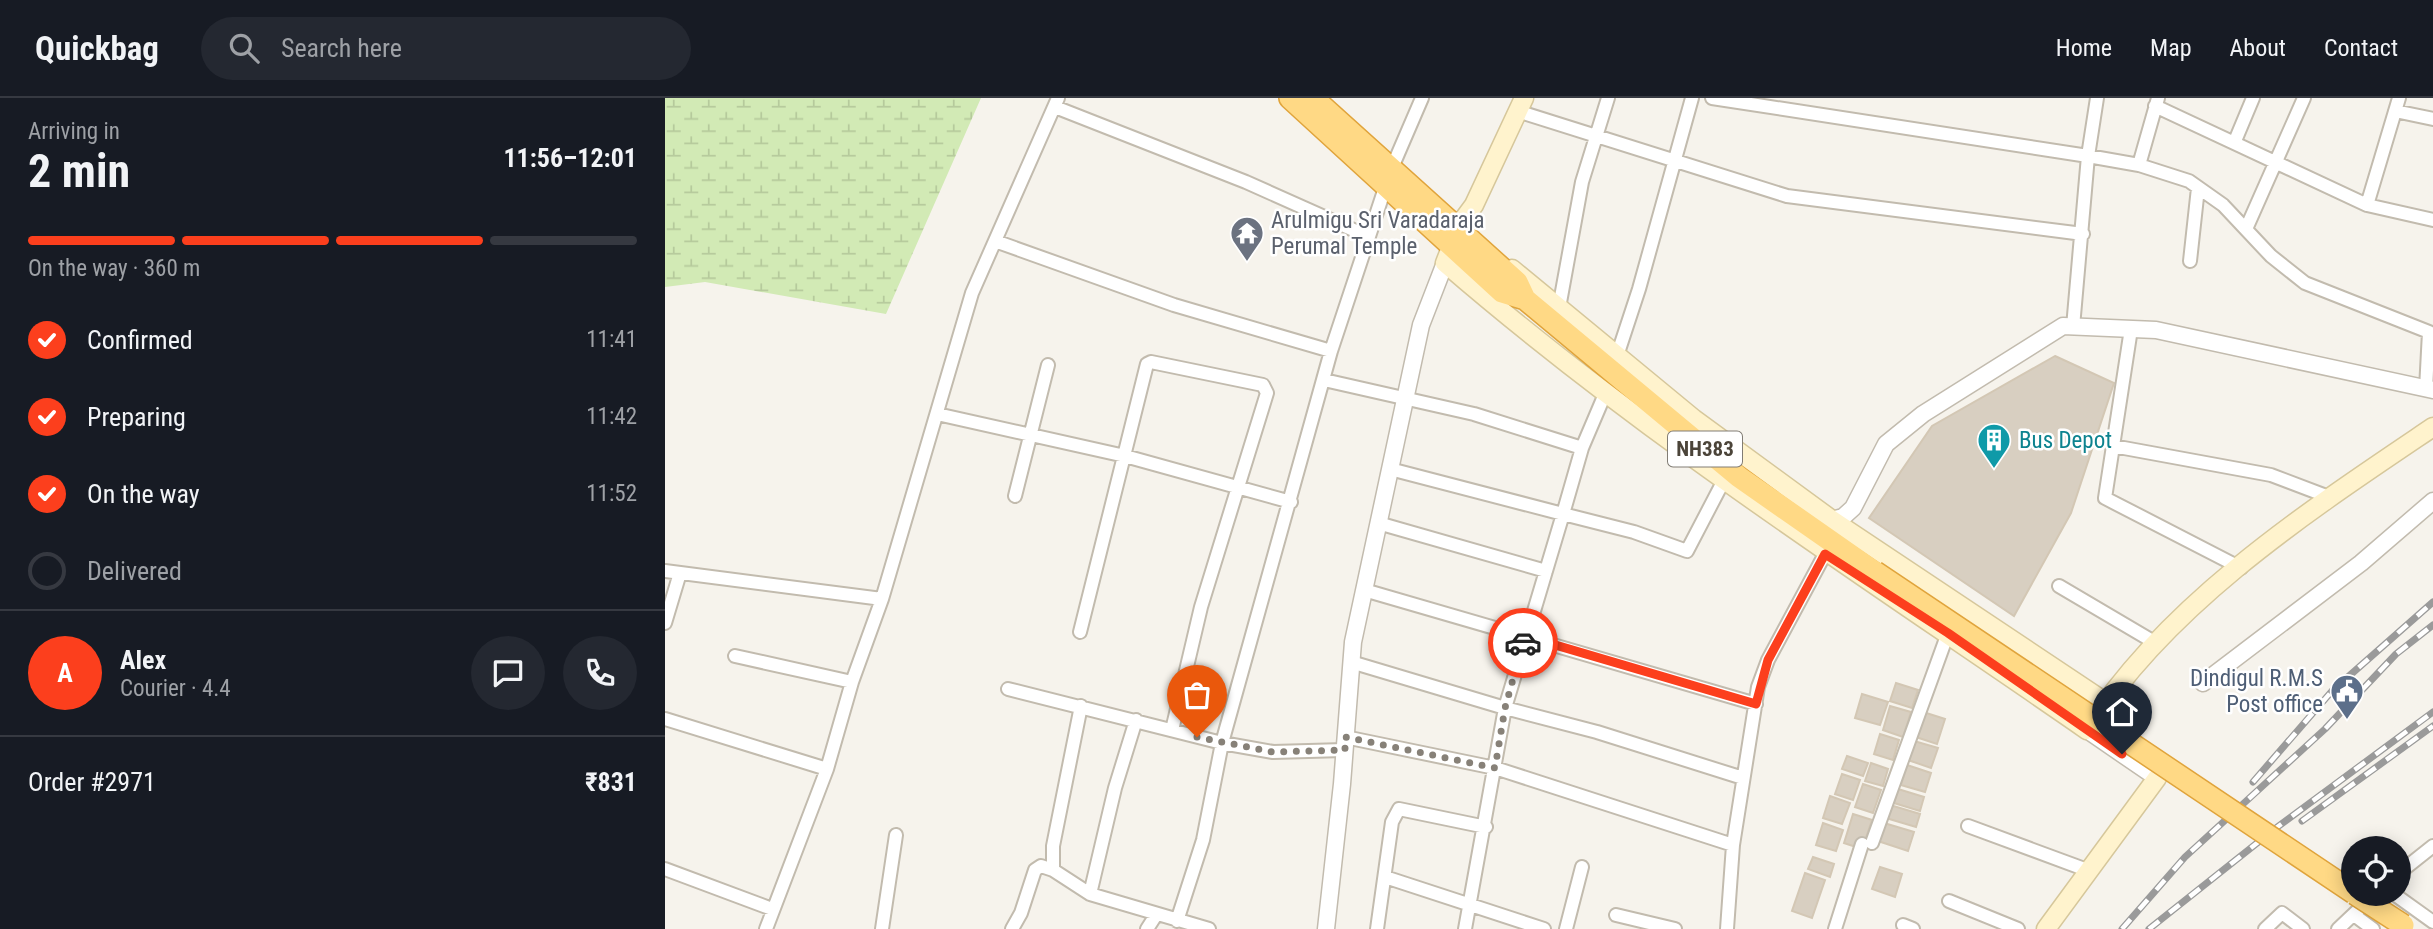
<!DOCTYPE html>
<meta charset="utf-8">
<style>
body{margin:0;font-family:"Roboto Condensed",sans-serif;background:#242831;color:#f1f3f6;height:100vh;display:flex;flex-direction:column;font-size:26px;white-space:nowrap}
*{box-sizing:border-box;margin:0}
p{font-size:23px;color:#9ea1a6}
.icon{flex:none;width:38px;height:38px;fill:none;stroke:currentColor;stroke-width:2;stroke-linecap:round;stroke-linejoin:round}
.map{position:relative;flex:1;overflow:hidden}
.details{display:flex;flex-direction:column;background:#171b24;width:665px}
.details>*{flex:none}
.controls{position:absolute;left:1676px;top:738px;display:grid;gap:14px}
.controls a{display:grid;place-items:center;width:70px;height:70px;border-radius:50%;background:#171b24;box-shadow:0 4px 18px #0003;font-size:35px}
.pin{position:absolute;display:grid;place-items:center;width:60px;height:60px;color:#fff;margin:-72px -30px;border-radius:50% 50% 50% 0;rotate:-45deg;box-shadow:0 0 7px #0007}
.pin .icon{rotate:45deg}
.courier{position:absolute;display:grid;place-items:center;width:70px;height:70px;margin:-35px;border:5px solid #fc3f1d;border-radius:50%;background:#fff;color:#222;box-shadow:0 2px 9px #0007}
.overview em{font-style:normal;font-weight:700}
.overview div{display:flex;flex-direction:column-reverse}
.overview{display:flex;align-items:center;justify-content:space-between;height:119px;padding:0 28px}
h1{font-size:46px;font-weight:700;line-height:52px}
.bar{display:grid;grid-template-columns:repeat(4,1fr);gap:10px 7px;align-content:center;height:84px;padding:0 28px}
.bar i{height:9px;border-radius:5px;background:#363941}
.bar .on{background:#fc3f1d}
.bar p{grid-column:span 4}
.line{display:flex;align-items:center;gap:18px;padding:0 28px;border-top:2px solid #363941}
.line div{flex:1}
.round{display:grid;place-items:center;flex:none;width:74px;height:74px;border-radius:37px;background:#242831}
ol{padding:0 28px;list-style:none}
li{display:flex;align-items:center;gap:21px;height:77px}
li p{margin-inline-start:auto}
li .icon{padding:7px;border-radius:50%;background:#fc3f1d;color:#fff;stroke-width:4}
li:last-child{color:#9ea1a6}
li i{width:38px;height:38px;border:4px solid #363941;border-radius:50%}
header{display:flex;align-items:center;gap:42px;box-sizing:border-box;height:98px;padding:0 35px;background:#171b24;border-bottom:2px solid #363941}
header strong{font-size:33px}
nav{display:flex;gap:38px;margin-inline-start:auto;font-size:24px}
.search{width:490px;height:63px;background:#242831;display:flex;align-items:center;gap:18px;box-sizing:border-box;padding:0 24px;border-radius:38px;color:#9ea1a6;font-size:26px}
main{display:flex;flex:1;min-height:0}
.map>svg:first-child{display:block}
.wetland{fill:url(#wetland-marsh)}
.building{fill:#d8cfc1;stroke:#d3c7b4;stroke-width:2}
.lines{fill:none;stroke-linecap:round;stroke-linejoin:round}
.minor-casing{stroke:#c2bbae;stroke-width:16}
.tertiary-casing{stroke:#c2bbae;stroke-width:19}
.secondary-casing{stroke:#d6c79b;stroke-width:21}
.trunk-casing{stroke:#e0a43c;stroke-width:24}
.minor{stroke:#fff;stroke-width:12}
.tertiary{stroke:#fff;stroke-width:16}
.secondary{stroke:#fff3cd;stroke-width:18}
.trunk{stroke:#ffd985;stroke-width:21}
.rail-casing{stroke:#9a9a9a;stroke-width:7}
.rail{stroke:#fff;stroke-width:4.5;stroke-dasharray:13;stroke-linecap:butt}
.trunk-bridge-casing{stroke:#e0a43c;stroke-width:24;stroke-linecap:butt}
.trunk-bridge{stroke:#ffd985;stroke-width:21}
.done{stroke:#878178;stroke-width:7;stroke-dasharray:0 12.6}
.route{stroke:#fc3f1d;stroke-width:9}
.labels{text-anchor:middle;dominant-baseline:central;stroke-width:5;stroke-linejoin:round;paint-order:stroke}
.shield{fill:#fff;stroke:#817c74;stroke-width:2}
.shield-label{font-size:21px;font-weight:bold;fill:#4b4439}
.worship-label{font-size:23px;fill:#5b616d;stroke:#fff;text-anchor:start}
.culture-label{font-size:23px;fill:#0d838f;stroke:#fff;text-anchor:start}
.service-label{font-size:23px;fill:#4e5e75;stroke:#fff;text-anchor:end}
</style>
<header>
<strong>Quickbag</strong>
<div class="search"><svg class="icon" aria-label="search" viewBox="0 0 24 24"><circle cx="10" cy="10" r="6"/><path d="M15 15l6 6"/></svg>Search here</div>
<nav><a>Home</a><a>Map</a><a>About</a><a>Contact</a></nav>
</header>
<main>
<section class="details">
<div class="overview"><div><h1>2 min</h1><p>Arriving in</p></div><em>11:56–12:01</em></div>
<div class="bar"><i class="on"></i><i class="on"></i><i class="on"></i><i></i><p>On the way · 360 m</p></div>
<ol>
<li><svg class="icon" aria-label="check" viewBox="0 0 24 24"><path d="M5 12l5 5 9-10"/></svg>Confirmed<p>11:41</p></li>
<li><svg class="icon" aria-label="check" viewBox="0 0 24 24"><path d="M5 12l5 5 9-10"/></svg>Preparing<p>11:42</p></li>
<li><svg class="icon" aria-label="check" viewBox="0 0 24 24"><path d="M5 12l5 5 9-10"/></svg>On the way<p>11:52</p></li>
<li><i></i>Delivered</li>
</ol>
<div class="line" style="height:126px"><b class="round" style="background:#fc3f1d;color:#fff">A</b><div><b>Alex</b><p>Courier · 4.4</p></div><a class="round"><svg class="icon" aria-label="chat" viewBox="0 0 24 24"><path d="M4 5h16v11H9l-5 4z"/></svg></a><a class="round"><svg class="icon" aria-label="phone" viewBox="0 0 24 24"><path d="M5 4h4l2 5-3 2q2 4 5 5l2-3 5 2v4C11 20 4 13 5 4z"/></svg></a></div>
<div class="line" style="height:91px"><div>Order #2971</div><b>₹831</b></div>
</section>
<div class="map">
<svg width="1768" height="831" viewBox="0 0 1768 831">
<defs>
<pattern id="wetland-marsh" width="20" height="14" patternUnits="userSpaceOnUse" patternTransform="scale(1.75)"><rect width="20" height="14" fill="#d2eab5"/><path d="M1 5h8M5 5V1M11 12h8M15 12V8" fill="none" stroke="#b6ca9c"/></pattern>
</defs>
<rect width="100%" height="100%" fill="#f6f3ec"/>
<path class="wetland" d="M0 0H316L221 216 40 184 0 189Z"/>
<path class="building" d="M1390 258 1449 285 1406 415 1349 518 1204 420 1267 328Z
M1231 585 1253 592 1247 610 1225 603Z
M1197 596 1223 604 1215 627 1190 620Z
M1225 608 1246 614 1238 639 1218 632Z
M1255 613 1280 621 1272 646 1248 638Z
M1215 636 1234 642 1228 662 1209 656Z
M1249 643 1273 650 1266 670 1243 662Z
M1182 658 1203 665 1198 678 1177 671Z
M1206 665 1223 671 1218 688 1200 683Z
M1242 667 1266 675 1260 694 1236 687Z
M1177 676 1195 682 1188 702 1170 696Z
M1198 686 1216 692 1208 715 1190 709Z
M1233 691 1259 699 1255 713 1229 705Z
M1165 698 1185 705 1177 726 1158 720Z
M1225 707 1255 716 1251 729 1221 720Z
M1188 716 1207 722 1197 751 1179 745Z
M1158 725 1178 732 1171 753 1151 747Z
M1219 725 1249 734 1243 753 1213 743Z
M1148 759 1169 766 1165 779 1143 771Z
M1215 769 1237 776 1230 799 1207 791Z
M1140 775 1160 782 1147 820 1127 813Z"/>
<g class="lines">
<defs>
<path id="minor" d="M1047 0 1423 58 1408 229
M1432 0 1423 58 1474 67 1493 0
M1734 0 1702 107 1768 122
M1490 8 1702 107
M390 9 581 84 702 138
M852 13 1122 98 1418 136
M1730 13 1768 21
M1570 43 1588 0
M1474 67 1524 83 1558 107 1606 158 1640 185 1764 234 1761 291
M726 72 757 0
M1581 131 1639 0
M330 143 509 207 666 253
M1525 163 1533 90
M894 210 917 84 943 0
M1466 231 1440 400 1576 470
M952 258 974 191 1027 0
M659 282 809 316 917 350
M272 316 460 358 626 404
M1448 348 1606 377 1664 399
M725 371 898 416 917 350 940 296
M1058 384 1022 453 969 434 898 416 840 610 932 634 1078 680
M350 398 383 267
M713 425 881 473
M0 473 217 501
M1394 488 1489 544
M699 492 1091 606
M0 525 15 475
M415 534 482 266 486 264 598 287 602 295 536 509 507 632
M70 558 187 584
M686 564 840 610 800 831
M343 591 557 645 608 654 679 652
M416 608 388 748V772L425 796 544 831
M0 621 162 671
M680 639 830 670 1068 747
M1303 728 1422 772
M1207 745 1283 535
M0 771 107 811
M1734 775 1768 748
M720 779 879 831
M425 796 450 690 471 622
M1729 796 1768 824
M1284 803 1353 831
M951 817 1010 831
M1689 817 1708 831
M512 823 538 742 557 645 666 253 720 90
M1238 827 1248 831
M101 831 162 671 187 584 217 501 307 195 393 0
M217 831 231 737
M347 831 356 815 370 772 376 768 388 772
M482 831 491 817
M712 831 727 724 734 711 821 729
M901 831 917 769
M1062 831 1068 747 1093 589 1103 562 1160 456
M1170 831 1197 746
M1600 831 1617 815 1638 831
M1673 831 1710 796"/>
<path id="tertiary" d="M1167 422 1178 419 1188 410 1221 346 1258 316 1398 228 1491 232 1768 292
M1538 585 1696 465 1768 403
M1422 632 1492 680
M661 831 677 686 688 544 756 227 780 165"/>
<path id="secondary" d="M792 130 809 107 859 0
M787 147 780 165C981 339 1204 481 1422 632 1502 505 1645 412 1768 329
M847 171 1029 321 1167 422 1440 604
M1381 831 1492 680"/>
<path id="trunk" d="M625 0 837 194 860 201 1074 379 1210 474
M648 0 852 184 860 201"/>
</defs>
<use href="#minor" class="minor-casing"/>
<use href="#tertiary" class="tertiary-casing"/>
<use href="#secondary" class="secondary-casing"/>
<use href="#trunk" class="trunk-casing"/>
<use href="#minor" class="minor"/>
<use href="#tertiary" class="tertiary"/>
<use href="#secondary" class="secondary"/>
<use href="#trunk" class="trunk"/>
<defs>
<path id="rail" d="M1588 684 1667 593 1768 504
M1637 723 1768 628
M1457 831 1520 759 1660 631 1731 556 1768 527
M1484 831 1611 730 1768 614"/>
</defs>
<use href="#rail" class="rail-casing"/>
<use href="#rail" class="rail"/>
<defs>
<path id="trunk-bridge" d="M1210 474 1689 795
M1690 796 1738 827"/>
</defs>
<use href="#trunk-bridge" class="trunk-bridge-casing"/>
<use href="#trunk-bridge" class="trunk-bridge"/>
</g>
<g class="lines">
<path class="done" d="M532 639 608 654 680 652V639L830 670 840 610 858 545"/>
<path class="route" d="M858 545 860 538 1091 606 1103 562 1160 456 1283 535 1457 656"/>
</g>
<defs>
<symbol id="temple-pin" viewBox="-11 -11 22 30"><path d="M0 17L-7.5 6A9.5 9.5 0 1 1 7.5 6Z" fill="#6b7280" stroke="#fff"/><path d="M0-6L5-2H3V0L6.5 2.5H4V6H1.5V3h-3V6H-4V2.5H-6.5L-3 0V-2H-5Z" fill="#fff"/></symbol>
<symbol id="building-pin" viewBox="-11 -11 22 30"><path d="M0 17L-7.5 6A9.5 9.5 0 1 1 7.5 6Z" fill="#0f9aa8" stroke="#fff"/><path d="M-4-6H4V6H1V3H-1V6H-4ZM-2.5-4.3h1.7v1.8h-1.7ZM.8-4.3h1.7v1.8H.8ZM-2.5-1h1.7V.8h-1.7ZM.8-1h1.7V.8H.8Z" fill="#fff"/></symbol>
<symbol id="civic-pin" viewBox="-11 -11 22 30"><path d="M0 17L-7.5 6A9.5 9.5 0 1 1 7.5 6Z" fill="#5c6f8a" stroke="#fff"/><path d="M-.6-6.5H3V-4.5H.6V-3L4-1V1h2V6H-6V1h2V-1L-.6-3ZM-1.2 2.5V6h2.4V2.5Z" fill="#fff"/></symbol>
</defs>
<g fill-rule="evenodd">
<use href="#temple-pin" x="563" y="116" width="38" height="52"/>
<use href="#building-pin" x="1310" y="323" width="38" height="52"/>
<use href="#civic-pin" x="1663" y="574" width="38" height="52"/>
</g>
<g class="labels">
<rect class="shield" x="1003" y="333.5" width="74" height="35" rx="5"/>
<g class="shield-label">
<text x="1040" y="351">NH383</text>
</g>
<g class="worship-label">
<text x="606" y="122">Arulmigu Sri Varadaraja<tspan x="606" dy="26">Perumal Temple</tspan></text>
</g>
<g class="culture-label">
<text x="1354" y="342">Bus Depot</text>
</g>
<g class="service-label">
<text x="1658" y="580">Dindigul R.M.S<tspan x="1658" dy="26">Post office</tspan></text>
</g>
</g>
</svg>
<div class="controls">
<a><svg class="icon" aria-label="locate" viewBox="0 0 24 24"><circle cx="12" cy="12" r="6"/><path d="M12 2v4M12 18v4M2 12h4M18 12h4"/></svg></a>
</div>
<div class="pin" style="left:532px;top:639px;background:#ea580c"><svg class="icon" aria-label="bag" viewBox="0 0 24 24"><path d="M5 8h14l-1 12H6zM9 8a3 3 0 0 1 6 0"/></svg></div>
<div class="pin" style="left:1457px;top:656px;background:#1f2937"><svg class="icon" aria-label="home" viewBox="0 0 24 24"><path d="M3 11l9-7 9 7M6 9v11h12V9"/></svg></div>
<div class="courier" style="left:858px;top:545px"><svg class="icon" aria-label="car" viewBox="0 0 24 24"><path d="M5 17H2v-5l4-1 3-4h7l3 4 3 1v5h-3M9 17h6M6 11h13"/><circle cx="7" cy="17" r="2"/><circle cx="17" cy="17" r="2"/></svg></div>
</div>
</main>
